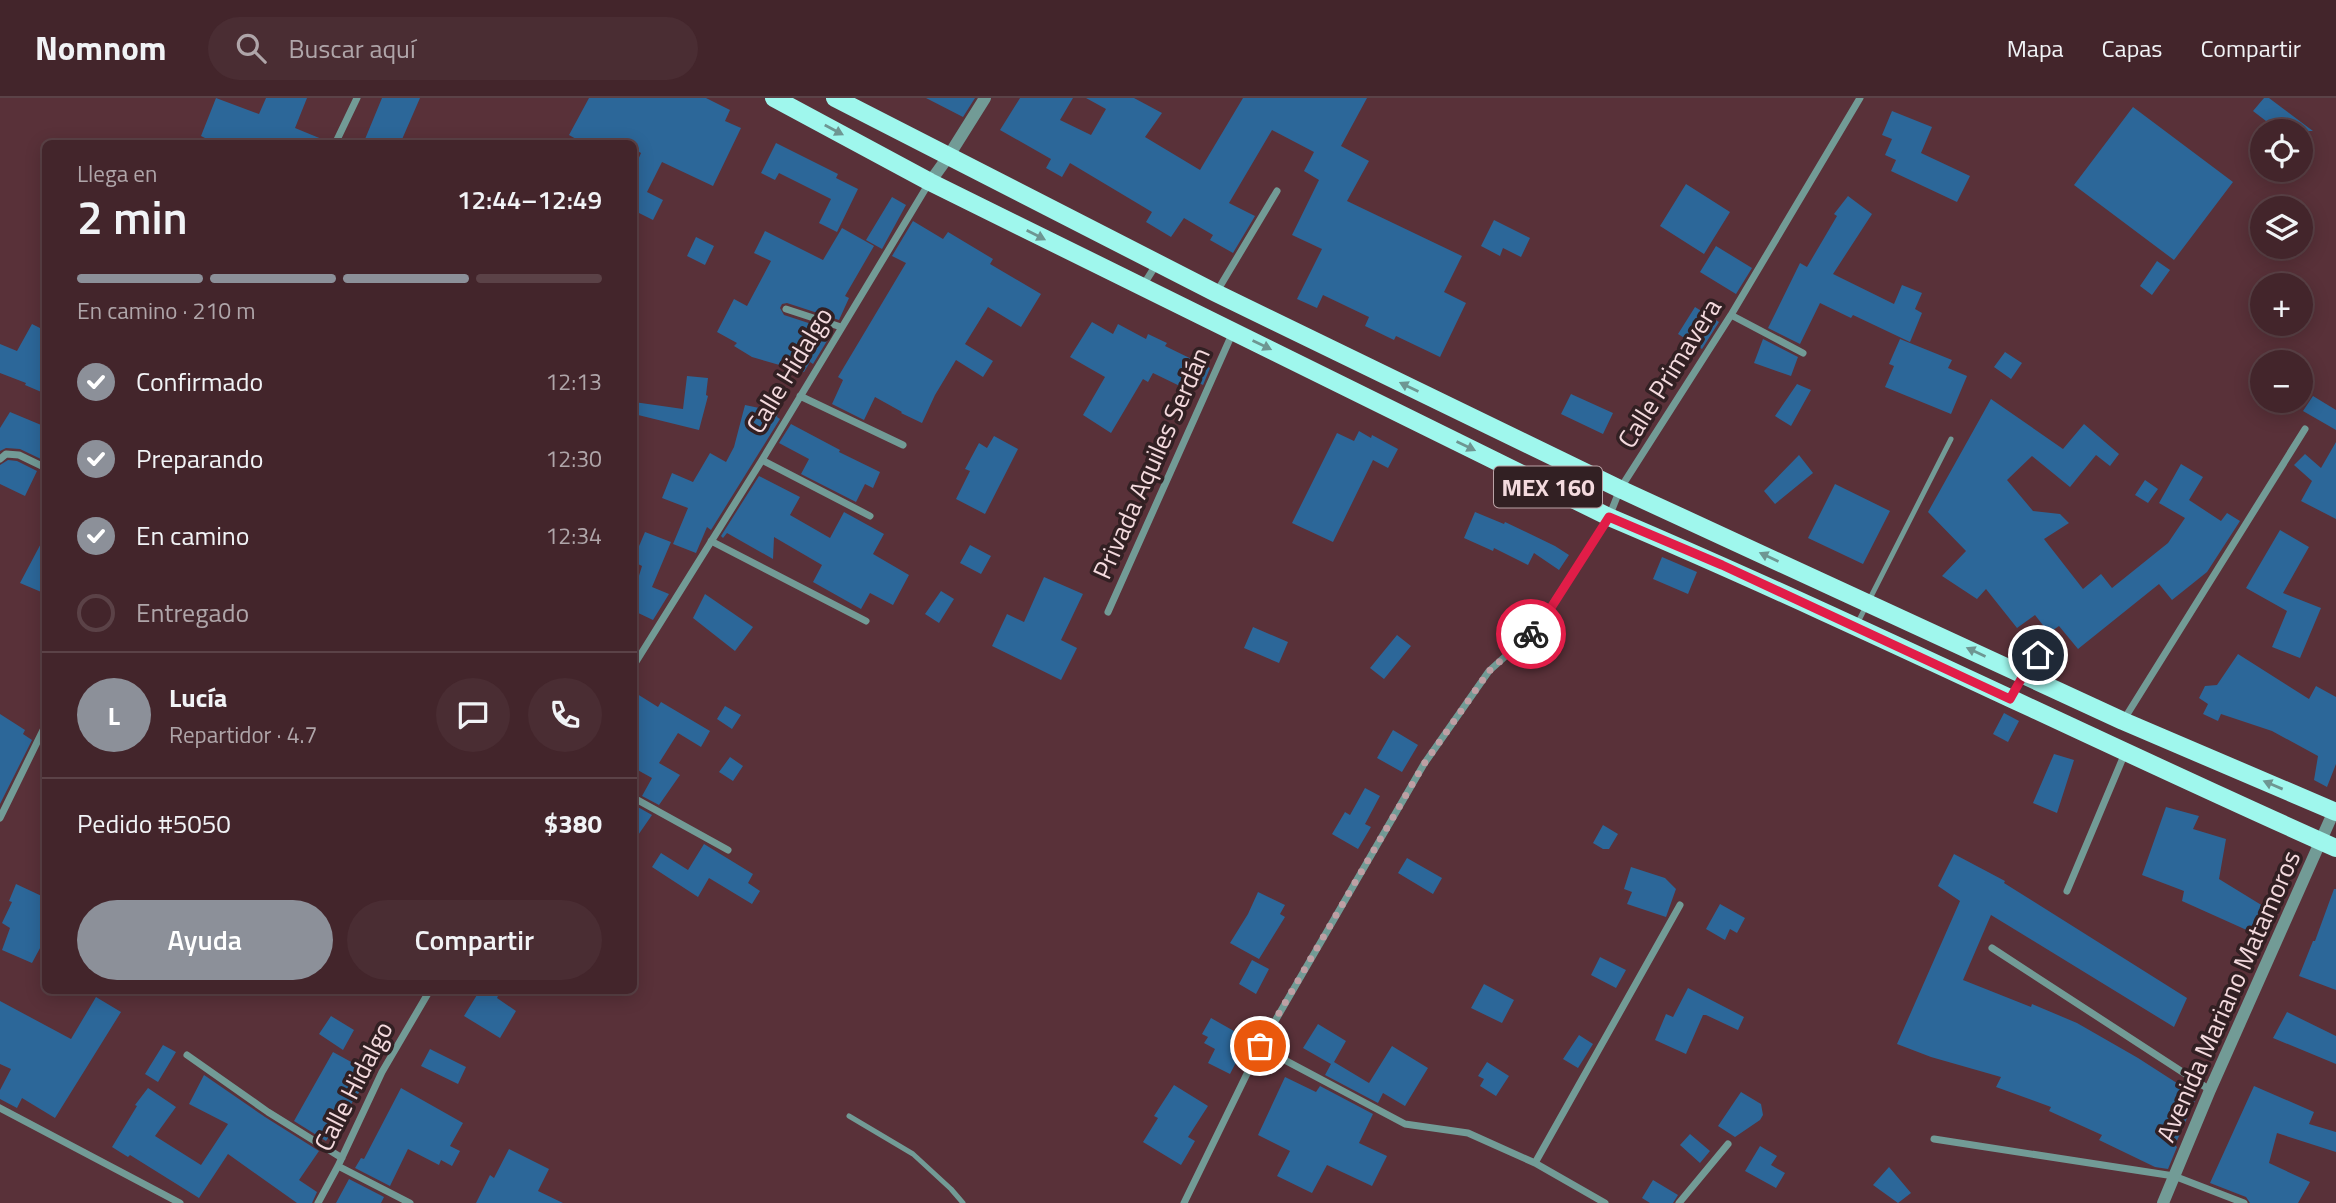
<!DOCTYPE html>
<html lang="es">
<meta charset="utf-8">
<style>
body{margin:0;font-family:"Titillium Web",sans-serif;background:#4a2d33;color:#f1f3f6;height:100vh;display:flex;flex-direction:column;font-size:26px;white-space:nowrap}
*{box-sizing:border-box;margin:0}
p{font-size:23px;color:#afa5a9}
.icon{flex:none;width:38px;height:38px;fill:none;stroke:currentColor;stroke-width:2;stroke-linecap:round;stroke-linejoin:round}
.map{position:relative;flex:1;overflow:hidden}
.details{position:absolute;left:42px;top:42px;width:595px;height:854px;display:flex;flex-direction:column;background:#43252b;border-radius:10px;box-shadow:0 4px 18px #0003,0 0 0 2px #5b4247}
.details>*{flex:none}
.tools{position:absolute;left:2250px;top:21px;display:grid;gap:14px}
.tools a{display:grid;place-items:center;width:63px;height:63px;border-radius:50%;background:#43252b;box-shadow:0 4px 18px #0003,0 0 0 2px #5b4247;font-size:35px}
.pin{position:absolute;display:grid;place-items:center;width:60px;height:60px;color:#fff;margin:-30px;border:4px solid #fff;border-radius:50%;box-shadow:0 2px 7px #0007}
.courier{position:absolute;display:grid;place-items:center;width:70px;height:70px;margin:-35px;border:5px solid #e11d48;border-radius:50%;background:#fff;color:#222;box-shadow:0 2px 9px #0007}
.head em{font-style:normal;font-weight:600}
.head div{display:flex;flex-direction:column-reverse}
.head{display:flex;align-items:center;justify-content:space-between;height:119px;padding:0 35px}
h1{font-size:46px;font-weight:600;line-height:52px}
.bar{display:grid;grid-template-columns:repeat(4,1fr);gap:10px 7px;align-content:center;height:84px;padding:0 35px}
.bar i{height:9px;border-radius:5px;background:#5b4247}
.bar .selected{background:#8c9099}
.bar p{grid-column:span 4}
.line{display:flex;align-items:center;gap:18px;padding:0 35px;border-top:2px solid #5b4247}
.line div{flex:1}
.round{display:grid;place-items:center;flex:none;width:74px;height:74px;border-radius:37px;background:#4a2d33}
ol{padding:0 35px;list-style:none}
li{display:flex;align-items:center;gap:21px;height:77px}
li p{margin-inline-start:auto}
li .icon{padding:7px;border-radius:50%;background:#8c9099;color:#fff;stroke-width:4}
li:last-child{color:#afa5a9}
li i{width:38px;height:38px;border:4px solid #5b4247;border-radius:50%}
.button{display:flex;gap:14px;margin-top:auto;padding:14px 35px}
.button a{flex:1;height:80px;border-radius:42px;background:#8c9099;color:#fff;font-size:28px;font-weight:600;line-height:80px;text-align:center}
.button a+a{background:#4a2d33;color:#f1f3f6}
header{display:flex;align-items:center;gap:42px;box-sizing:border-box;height:98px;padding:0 35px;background:#43252b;border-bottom:2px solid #5b4247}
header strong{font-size:33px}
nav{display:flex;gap:38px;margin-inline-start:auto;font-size:24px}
.search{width:490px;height:63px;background:#4a2d33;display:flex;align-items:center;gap:18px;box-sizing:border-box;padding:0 24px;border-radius:38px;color:#afa5a9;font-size:26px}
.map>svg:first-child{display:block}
.building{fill:#2c6799}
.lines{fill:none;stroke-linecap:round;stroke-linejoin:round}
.service{stroke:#729b96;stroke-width:5}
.minor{stroke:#729b96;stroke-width:7}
.tertiary{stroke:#729b96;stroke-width:12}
.primary{stroke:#9ff7ed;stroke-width:18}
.oneway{fill:#6e9692}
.done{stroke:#be9fa4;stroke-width:7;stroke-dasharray:0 12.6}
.route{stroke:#e11d48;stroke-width:9}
.labels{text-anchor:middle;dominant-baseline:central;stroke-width:7;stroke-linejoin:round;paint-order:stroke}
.shield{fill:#322023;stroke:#baa2a6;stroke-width:2}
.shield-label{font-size:24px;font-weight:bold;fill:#f4dade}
.street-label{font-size:26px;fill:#f4dade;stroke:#322023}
</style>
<header>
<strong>Nomnom</strong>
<div class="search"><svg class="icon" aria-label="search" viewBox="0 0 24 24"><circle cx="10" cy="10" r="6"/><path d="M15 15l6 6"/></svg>Buscar aquí</div>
<nav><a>Mapa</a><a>Capas</a><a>Compartir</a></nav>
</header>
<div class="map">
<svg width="2336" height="1105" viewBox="0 0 2336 1105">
<rect width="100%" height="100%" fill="#593139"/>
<path class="building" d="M216 0 259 16 266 0H307L295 30 329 44V46H205L207 41 201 38Z
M382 0H420L400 46H363Z
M589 0H706L730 12 725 23 741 30 713 88 662 64 647 94 663 102 653 122 637 114 634 121V71L641 55 634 51V46H585L569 37Z
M926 0H975L963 19Z
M1020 0H1073L1060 22 1091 37 1106 11 1086 0H1134L1162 15 1145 39 1200 72 1243 0H1367L1341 48 1369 63 1347 103 1462 158 1444 194 1466 205 1440 259 1396 238 1394 242 1365 228 1369 219 1323 197 1317 210 1297 201 1322 151 1292 137 1319 82 1304 73 1314 54 1272 32 1229 105 1255 118 1233 155 1210 142 1213 137 1184 120 1171 139 1146 124 1152 114 1070 65 1062 79 1046 70 1051 61 1000 32Z
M2264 0H2269L2313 33H2279L2253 13Z
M2133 9 2233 84 2174 162 2074 87Z
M1892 13 1932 29 1921 55 1970 78 1957 104 1891 73 1896 62 1885 57 1892 41 1882 37Z
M776 45 838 76 836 80 858 91 837 134 819 125 831 101 779 75 775 82 761 75Z
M1686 86 1730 114 1704 156 1660 128Z
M1848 98 1872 116 1833 176 1894 206 1902 187 1922 195 1915 211 1922 215 1910 244 1853 217 1851 220 1820 205 1800 246 1768 230 1800 165 1807 169 1837 118 1834 116Z
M892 99 906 107 882 151 866 142Z
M1494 122 1530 140 1521 159 1503 150 1500 158 1481 148Z
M913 123 943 141 948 134 993 161 990 166 1041 196 1021 229 988 209 965 246 993 263 983 279 956 262 935 297 922 325 901 315 902 314 875 299 864 322 832 306 843 282 838 279 906 165 892 158Z
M842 130 874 148 845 198 849 200 839 222 787 205 782 206 780 210 784 217 833 233 813 266 810 264 804 274 752 259 734 248 737 245 717 234 734 201 747 208 771 163 754 155 765 133 823 162Z
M696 139 714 148 705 167 687 158Z
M1716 148 1752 170 1736 196 1700 174Z
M2157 163 2170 172 2152 197 2140 188Z
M1695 209 1719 224 1702 251 1678 236Z
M1092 224 1113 236 1118 226 1146 241 1148 236 1167 245 1165 248 1210 270 1203 287 1191 281 1186 291 1153 275 1148 284 1143 281 1111 335 1083 317 1105 279 1070 259Z
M32 226 46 233V296L25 287 26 285 0 275V246L17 253Z
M1763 241 1798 259 1791 278 1754 265Z
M1900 241 1952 262 1948 270 1967 278 1951 316 1885 289 1894 268 1889 266Z
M2005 254 2022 265 2011 281 1994 269Z
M687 278 708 280 706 297 708 298 699 332 634 316V304L683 311Z
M1797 286 1811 292 1791 328 1775 318Z
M1571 296 1613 315 1603 336 1561 316Z
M2313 298 2336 312V332L2303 313Z
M1991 301 2063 351 2084 326 2119 356 2110 368 2096 357 2070 389 2032 358 2007 382 2033 413 2060 416 2069 425 2044 441 2083 491 2101 476 2112 490 2168 445 2185 420 2159 405 2181 366 2203 379 2189 402 2221 423 2227 415 2240 423 2207 474 2172 502 2159 486 2078 551 2059 528 2049 535 2035 517 2017 530 1986 491 1977 501 1942 478 1966 453 1928 414Z
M745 307 778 314 777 319 780 321 711 432 707 429 696 455 673 446 688 410 662 400 672 375 693 384 710 355 726 364 734 349Z
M10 314 46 329V356L43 362 20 351 6 350 0 353V330Z
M791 326 840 352 839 354 880 374 873 390 865 386 856 404 801 376 809 361 779 345Z
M1359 333 1371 340 1372 337 1398 351 1388 370 1373 362 1333 444 1292 425 1337 335 1354 343Z
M994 338 1018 351 985 416 956 401 970 373 965 371 979 345 987 350Z
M2336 344V421L2301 403 2312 383 2294 367 2305 356 2321 370Z
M1799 357 1813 375 1775 406 1764 393Z
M8 362 17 363 37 373 25 398 0 386V367Z
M759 378 800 399 790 417 830 440 844 414 884 436 873 456 909 477 893 507 870 495 861 511 813 484 822 467 774 439 773 461 727 435 723 440 721 438Z
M2145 382 2158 391 2148 405 2135 397Z
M1835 386 1890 413 1863 466 1808 440Z
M1475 414 1504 426 1505 424 1555 448 1569 457 1559 472 1534 455 1528 467 1494 450 1493 453 1464 440Z
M2280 432 2309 449 2283 495 2321 510 2300 560 2272 549 2287 513 2246 490Z
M645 434 671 444 652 489 669 496 653 522 634 513V494L642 468 634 464V460Z
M46 436V496L20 485Z
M970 447 991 458 981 476 960 465Z
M1662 459 1697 474 1688 496 1653 481Z
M1044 479 1083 496 1061 542 1077 550 1061 582 992 548 1007 516 1024 524Z
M941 493 954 501 939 525 925 516Z
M705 496 753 529 735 553 693 520Z
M1253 529 1288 544 1279 565 1244 550Z
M1397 537 1411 548 1384 581 1370 570Z
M2238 556 2309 601 2316 588 2336 599V666L2327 689 2314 682 2318 658 2272 633 2221 616 2218 623 2203 616 2208 606 2199 600 2205 588 2217 587Z
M634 594 658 609 661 604 710 633 701 649 678 635 659 665 680 677 659 707 642 698 652 680 634 670Z
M725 608 741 617 732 631 717 621Z
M2004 615 2019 623 2008 644 1993 636Z
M0 616 25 632 23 636 32 642 0 706Z
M1393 632 1418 647 1402 674 1377 660Z
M2054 656 2074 662 2057 715 2033 705Z
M730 659 743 668 733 683 719 674Z
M1365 690 1380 698 1365 726 1371 729 1358 751 1332 736 1345 714 1350 717Z
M636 708 652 717 634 743V711Z
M2166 709 2199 718 2193 731 2226 741 2219 781 2263 808 2260 838 2182 803 2184 793 2142 777Z
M1603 727 1618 736 1609 751H1603L1593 745Z
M704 746 753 776 748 785 760 793 752 806 709 780 698 799 652 769 661 755 688 772Z
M1954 756 2005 783 2004 785 2187 900 2174 929 1991 817 1963 882 2031 909 2032 906 2077 925 2138 960 2197 998 2175 1047 2177 1049 2168 1071 2155 1069 2099 1042 2102 1037 2049 1013 2051 1009 1996 989 2001 979 1931 959 1897 946 1960 803 1938 788Z
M1407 760 1442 780 1433 796 1398 775Z
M1631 769 1665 780 1676 791 1666 819 1627 806 1632 794 1624 791Z
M16 786 46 800V839L32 865 2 852 10 830 2 825 12 804 9 803Z
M2334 791H2336V892L2299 878 2313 843H2315Z
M1258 794 1285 807 1280 816 1285 819 1259 861 1230 845 1248 816Z
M1720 806 1745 820 1737 835 1730 831 1725 842 1706 831Z
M1600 859 1626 872 1616 890 1591 877Z
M1252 862 1269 871 1256 896 1239 886Z
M1484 886 1514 902 1502 925 1471 910Z
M1688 890 1744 919 1738 932 1706 917H1703L1686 956 1655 942 1666 916 1673 919Z
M480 892H501L497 900 516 913 500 940 464 918Z
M96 899 121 914 55 1020 22 1000 17 1010 0 1001V992L11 971 0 966V903L71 941Z
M2287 914 2336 938V966L2273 940Z
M331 918 354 932 343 952 319 936Z
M1211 920 1248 941 1230 976 1208 965 1215 951 1204 945 1208 939 1202 936Z
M1318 926 1346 943 1334 964 1369 985 1392 948 1428 970 1405 1008 1383 995 1378 1005 1325 977 1331 966 1303 950Z
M1579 937 1593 946 1578 970 1563 961Z
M163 947 176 954 158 984 145 976Z
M430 951 466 969 458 986 421 968Z
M333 954 364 971 357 983 364 987 326 1043 294 1023Z
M1487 964 1509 978 1496 998 1480 988 1484 981 1478 978Z
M204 977 265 1019 319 1053 299 1082 317 1094 312 1105H297L228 1056 199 1100 130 1057 128 1059 112 1049 137 1008 135 1007 148 990 176 1009 155 1038 201 1067 228 1026 189 1006Z
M1285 979 1316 994 1320 988 1373 1016 1359 1045 1387 1058 1372 1088 1327 1067 1312 1095 1277 1078 1290 1053 1258 1037Z
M1174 987 1208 1008 1188 1039 1195 1043 1181 1067 1143 1044 1158 1020 1154 1018Z
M2254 988 2314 1014 2309 1026 2336 1034V1054L2277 1035 2269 1065 2310 1084 2298 1105H2250L2246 1099 2210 1085Z
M401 990 463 1025 450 1048 460 1053 452 1068 441 1062 439 1067 408 1051 390 1088 355 1070 361 1060 364 1061Z
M1741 994 1761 1006 1763 1017 1760 1022 1735 1039 1718 1028Z
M1690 1036 1710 1053 1700 1065 1680 1047Z
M1760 1048 1777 1058 1771 1067 1785 1075 1776 1090 1745 1073Z
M509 1051 549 1071 538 1093 563 1105H476L490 1077 494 1080Z
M1889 1069 1911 1095 1898 1105 1873 1087Z
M349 1081 384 1099 381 1105H336Z
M1653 1082 1678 1097 1673 1105H1650L1642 1100Z"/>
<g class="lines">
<path class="service" d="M1857 526 1951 341
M2012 597 2024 576 2052 539
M849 1018 913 1056 951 1091 963 1105"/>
<path class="minor" d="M335 46 357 0
M1142 189 1156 167
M1216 195 1277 93
M786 211 841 229
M1731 217 1803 255
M800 298 903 347
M0 361 6 356 19 357 46 370
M762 362 870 418
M711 443 866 523
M1108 514 1233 234
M634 567 762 362 929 85
M2123 623 2305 331
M634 700 728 752
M0 720 46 626
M2067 793 2125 655
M1992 850 2210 992
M1260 949 1405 1026 1468 1035 1535 1065 1605 1105
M187 957 268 1014 342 1060
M0 1010 180 1105
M1934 1041 2174 1078 2244 1105
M1535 1065 1680 807
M338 1068 410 1105
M318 1105 338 1068 382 974 430 892
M1184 1105 1260 949 1424 666 1489 573 1538 529 1609 419 1620 391 1731 217 1860 0
M1679 1105 1728 1046"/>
<path class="tertiary" d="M930 84 948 59 985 0
M2163 1105 2210 992 2334 713"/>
<path class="primary" d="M774 0 930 84 1609 419C1854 523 2093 642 2336 750
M835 0 1216 195 1620 391 2123 623 2336 714"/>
</g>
<defs><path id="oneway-solid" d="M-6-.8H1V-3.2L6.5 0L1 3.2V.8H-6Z" transform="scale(1.75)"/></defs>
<g class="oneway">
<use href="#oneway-solid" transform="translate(834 32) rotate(28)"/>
<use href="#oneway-solid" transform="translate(1036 137) rotate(27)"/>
<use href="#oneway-solid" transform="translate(1262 247) rotate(26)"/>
<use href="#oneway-solid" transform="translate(1409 289) rotate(-154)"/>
<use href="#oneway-solid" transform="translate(1466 348) rotate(26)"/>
<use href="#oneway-solid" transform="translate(1769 459) rotate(-155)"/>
<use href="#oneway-solid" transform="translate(1976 554) rotate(-155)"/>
<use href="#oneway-solid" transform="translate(2273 687) rotate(-157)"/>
</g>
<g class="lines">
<path class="done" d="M1260 948 1424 666 1489 573 1531 536"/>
<path class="route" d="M1531 536 1538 530 1609 419 1722 467 2010 601 2024 576 2038 557"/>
</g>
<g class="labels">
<rect class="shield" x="1494" y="368.5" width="108" height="41" rx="5"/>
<g class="shield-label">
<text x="1548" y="389">MEX 160</text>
</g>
<g class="street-label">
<text transform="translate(789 272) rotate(-59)">Calle Hidalgo</text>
<text transform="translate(1669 275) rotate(-58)">Calle Primavera</text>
<text transform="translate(1151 365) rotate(-66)">Privada Aquiles Serdán</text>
<text transform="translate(2228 898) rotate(-66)">Avenida Mariano Matamoros</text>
<text transform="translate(353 988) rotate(-63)">Calle Hidalgo</text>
</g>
</g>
</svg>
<div class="tools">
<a><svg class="icon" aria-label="locate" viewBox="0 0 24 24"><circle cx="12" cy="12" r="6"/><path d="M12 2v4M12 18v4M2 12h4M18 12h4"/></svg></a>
<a><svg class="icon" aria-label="layers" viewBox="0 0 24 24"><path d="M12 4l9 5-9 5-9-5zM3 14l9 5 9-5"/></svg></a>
<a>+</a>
<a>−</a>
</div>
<div class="pin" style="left:1260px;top:948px;background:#ea580c"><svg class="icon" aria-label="bag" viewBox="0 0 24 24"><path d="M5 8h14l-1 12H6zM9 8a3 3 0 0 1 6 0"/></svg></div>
<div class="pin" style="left:2038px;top:557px;background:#1f2937"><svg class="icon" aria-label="home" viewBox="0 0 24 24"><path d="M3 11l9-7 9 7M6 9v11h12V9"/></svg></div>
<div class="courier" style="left:1531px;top:536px"><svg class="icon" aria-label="bike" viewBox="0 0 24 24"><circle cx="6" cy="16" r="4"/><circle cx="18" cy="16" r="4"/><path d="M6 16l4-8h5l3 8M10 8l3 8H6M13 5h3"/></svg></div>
<section class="details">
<div class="head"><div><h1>2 min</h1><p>Llega en</p></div><em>12:44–12:49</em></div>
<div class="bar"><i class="selected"></i><i class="selected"></i><i class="selected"></i><i></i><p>En camino · 210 m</p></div>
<ol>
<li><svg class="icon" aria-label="check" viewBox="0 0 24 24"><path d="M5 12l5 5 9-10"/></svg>Confirmado<p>12:13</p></li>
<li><svg class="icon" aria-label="check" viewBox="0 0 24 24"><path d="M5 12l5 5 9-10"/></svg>Preparando<p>12:30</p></li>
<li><svg class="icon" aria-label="check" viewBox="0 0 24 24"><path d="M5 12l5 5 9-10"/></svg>En camino<p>12:34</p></li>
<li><i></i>Entregado</li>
</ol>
<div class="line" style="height:126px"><b class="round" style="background:#8c9099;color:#fff">L</b><div><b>Lucía</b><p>Repartidor · 4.7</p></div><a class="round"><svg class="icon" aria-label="chat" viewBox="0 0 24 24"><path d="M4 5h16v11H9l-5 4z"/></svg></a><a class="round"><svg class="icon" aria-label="phone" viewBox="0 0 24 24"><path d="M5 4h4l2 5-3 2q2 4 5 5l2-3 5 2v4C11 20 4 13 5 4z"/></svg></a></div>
<div class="line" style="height:91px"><div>Pedido #5050</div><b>$380</b></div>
<div class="button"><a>Ayuda</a><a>Compartir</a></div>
</section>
</div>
